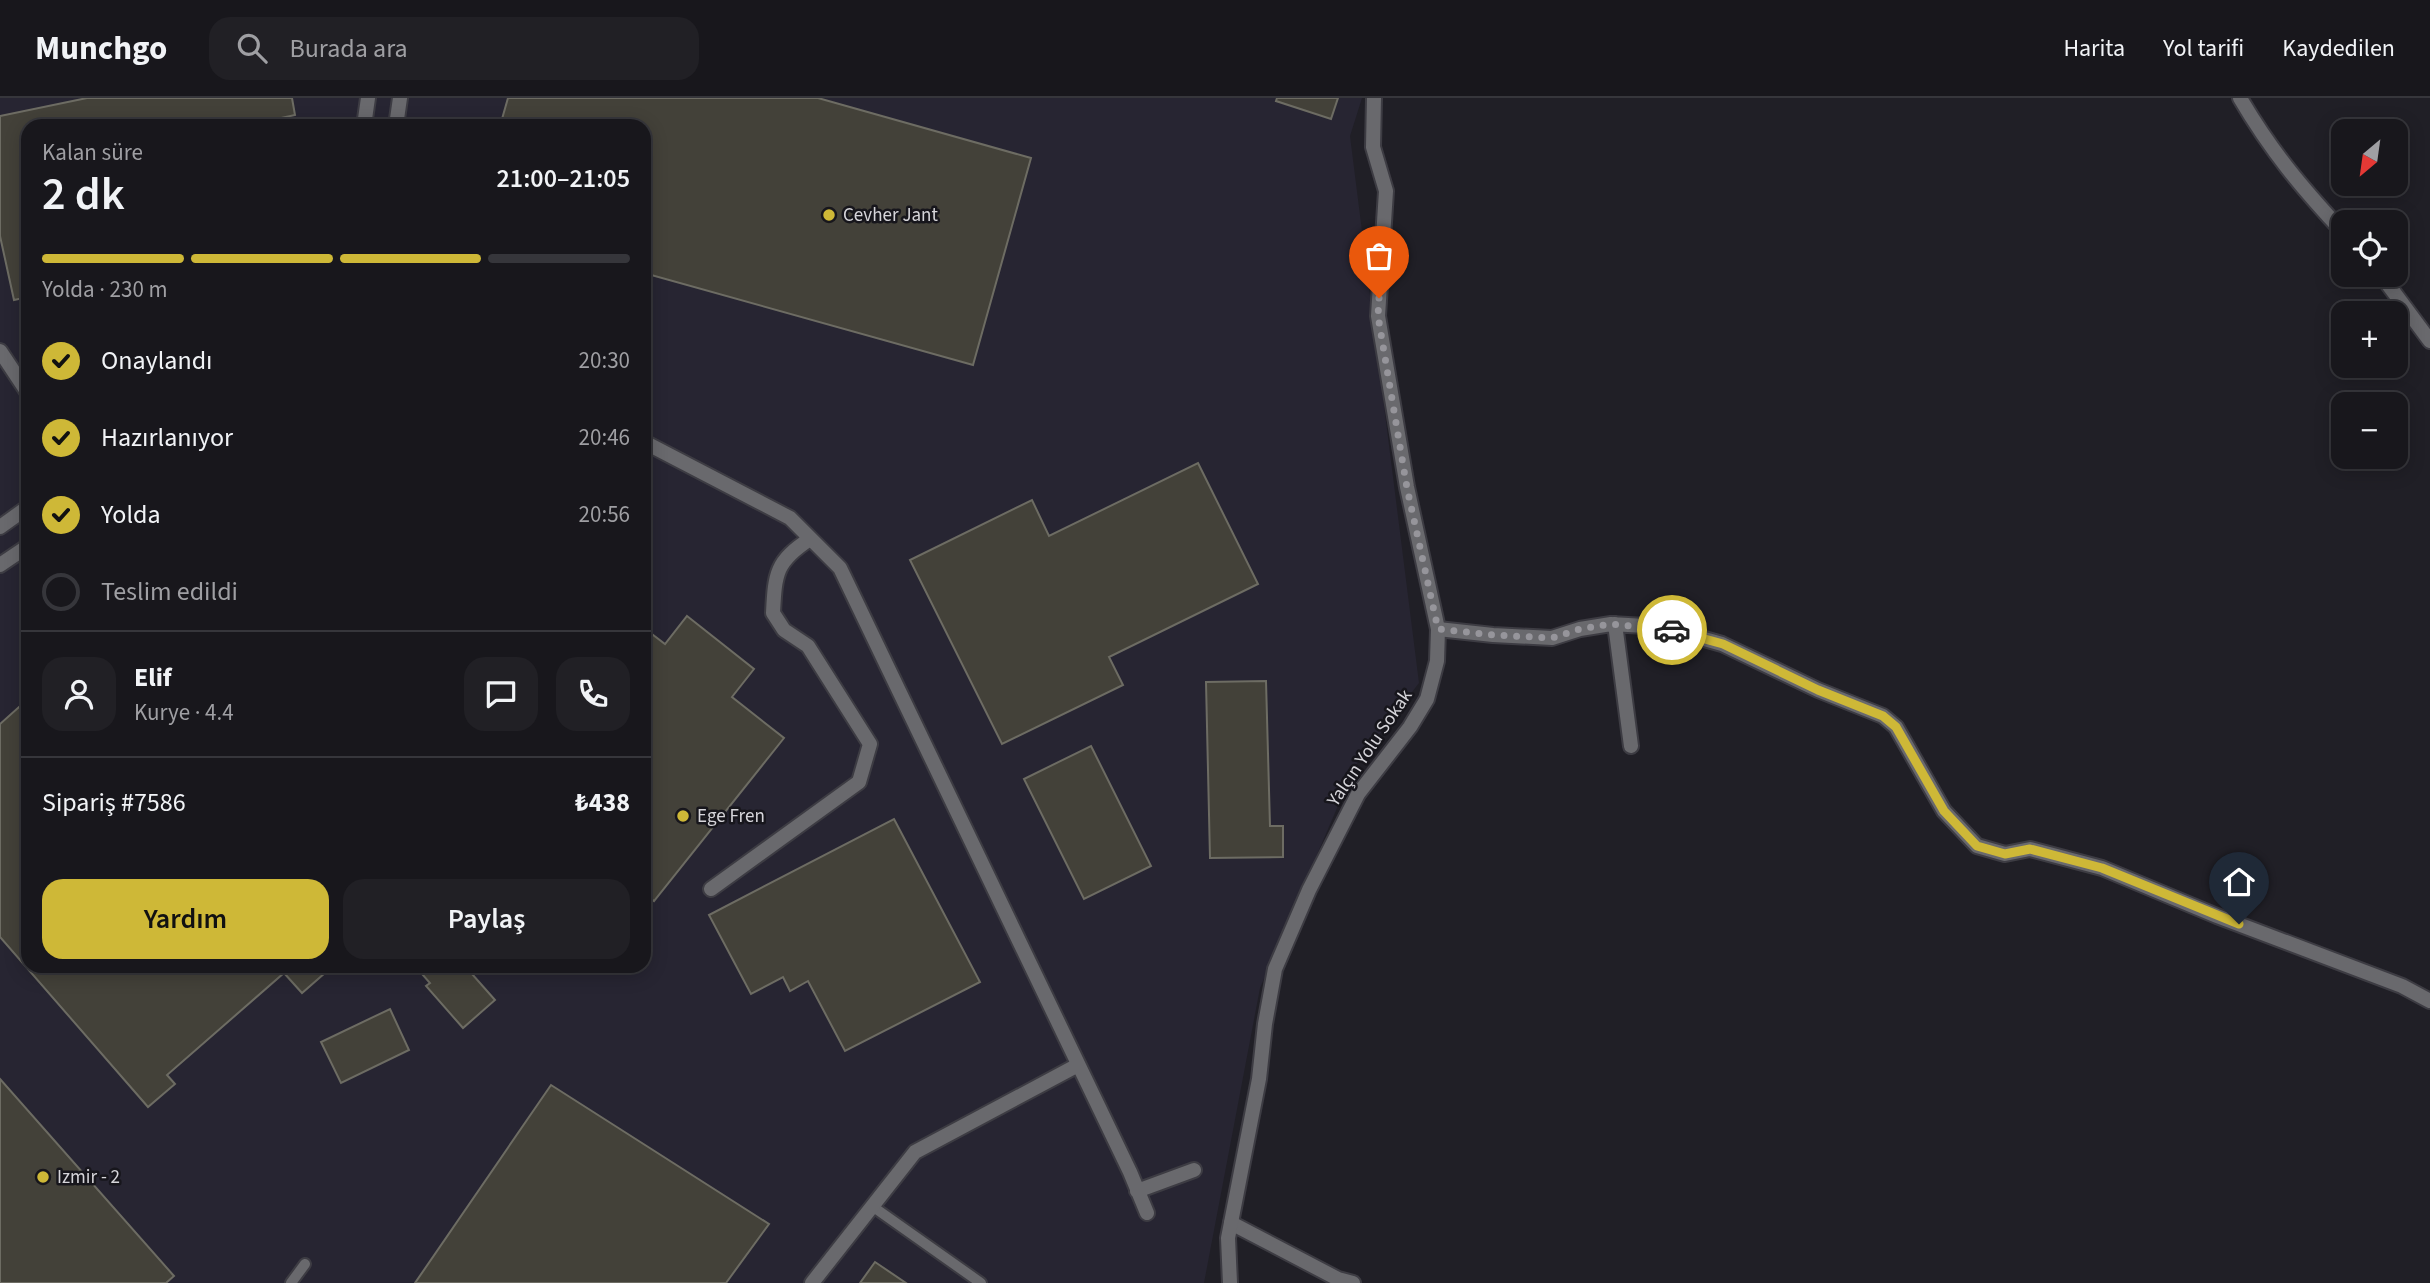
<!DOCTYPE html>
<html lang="tr">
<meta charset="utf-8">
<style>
body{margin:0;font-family:"Source Sans 3",sans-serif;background:#212025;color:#f1f3f6;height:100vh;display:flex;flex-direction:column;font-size:26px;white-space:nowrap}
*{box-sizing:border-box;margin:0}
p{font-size:23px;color:#9f9fa3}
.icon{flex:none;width:38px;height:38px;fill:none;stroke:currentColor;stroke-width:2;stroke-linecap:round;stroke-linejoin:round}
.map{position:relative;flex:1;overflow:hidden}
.details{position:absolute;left:21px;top:21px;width:630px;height:854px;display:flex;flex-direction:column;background:#18171c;border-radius:21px;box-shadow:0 4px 18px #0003,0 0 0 2px #36363b}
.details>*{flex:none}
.needle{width:46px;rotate:209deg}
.fabs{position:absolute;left:2331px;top:21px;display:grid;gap:14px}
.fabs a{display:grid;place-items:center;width:77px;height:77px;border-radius:14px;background:#18171c;box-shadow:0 4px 18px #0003,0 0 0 2px #36363b;font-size:35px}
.pin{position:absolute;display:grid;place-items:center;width:60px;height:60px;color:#fff;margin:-72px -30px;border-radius:50% 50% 50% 0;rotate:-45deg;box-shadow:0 0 7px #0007}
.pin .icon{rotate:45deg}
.courier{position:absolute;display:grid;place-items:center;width:70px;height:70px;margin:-35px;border:5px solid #ceb837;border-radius:50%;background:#fff;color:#222;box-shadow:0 2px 9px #0007}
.head em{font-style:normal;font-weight:600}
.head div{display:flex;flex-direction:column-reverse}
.head{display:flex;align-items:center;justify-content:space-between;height:119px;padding:0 21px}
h1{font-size:46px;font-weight:600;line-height:52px}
.bar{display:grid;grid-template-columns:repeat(4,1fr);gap:10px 7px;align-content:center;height:84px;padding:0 21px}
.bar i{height:9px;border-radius:5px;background:#36363b}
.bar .selected{background:#ceb837}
.bar p{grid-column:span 4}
.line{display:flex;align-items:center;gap:18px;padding:0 21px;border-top:2px solid #36363b}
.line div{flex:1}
.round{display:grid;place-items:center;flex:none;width:74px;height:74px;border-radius:21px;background:#212025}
ol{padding:0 21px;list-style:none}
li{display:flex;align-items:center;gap:21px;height:77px}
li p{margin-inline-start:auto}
li .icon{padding:7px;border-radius:50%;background:#ceb837;color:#111;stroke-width:4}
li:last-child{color:#9f9fa3}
li i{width:38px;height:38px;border:4px solid #36363b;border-radius:50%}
.action{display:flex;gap:14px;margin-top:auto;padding:14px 21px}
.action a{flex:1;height:80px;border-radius:21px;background:#ceb837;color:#111;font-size:28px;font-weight:600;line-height:80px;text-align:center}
.action a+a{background:#212025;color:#f1f3f6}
header{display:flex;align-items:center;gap:42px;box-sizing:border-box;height:98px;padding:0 35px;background:#18171c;border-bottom:2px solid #36363b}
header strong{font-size:33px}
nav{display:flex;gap:38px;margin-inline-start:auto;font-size:24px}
.search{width:490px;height:63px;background:#212025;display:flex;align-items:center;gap:18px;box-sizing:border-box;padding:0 24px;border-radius:21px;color:#9f9fa3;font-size:26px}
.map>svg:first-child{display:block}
.built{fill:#272532;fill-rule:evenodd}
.building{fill:#434139;stroke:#6d6c63;stroke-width:2}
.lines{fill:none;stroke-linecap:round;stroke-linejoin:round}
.service-casing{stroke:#3d3c43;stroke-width:14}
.minor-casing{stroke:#3d3c43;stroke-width:18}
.tertiary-casing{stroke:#3d3c43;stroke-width:18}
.service{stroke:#69696d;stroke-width:10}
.minor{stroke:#69696d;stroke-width:14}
.tertiary{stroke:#69696d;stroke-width:14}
.done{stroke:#96959b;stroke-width:7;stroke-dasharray:0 12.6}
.route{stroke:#ceb837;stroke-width:9}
.poi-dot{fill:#ceb837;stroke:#17161c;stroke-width:2.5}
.labels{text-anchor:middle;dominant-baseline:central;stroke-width:5;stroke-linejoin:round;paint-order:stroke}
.poi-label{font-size:19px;fill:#d6d5da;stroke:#17161c;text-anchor:start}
.street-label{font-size:19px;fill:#d6d5da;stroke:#17161c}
</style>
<header>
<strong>Munchgo</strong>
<div class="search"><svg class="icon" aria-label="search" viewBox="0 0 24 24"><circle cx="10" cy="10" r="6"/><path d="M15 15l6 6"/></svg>Burada ara</div>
<nav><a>Harita</a><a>Yol tarifi</a><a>Kaydedilen</a></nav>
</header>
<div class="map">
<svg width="2430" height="1185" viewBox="0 0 2430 1185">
<rect width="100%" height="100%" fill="#201f26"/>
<path class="built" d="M0 0H1362L1350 38 1419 585 1355 668 1260 890 1204 1185H0ZM28 28H644V868H28Z"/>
<path class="building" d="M87 0H292L295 17 272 22 274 28H28V199L14 202 0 138V18Z
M508 0H818L1031 60 973 267 644 175V28H500Z
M1277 0H1338L1331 21 1276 3Z
M1198 365 1258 486 1109 559 1123 587 1002 646 910 462 1032 402 1049 438Z
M687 518 754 571 732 599 784 640 654 803 644 795V530L665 546Z
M1266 583 1270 728H1283V759L1210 760 1206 584Z
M28 601V868H333L302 895 284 875 167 977 175 986 148 1009 0 839V626Z
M1091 648 1151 768 1084 801 1024 681Z
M894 721 980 884 845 953 808 883 790 893 783 879 751 896 709 817Z
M415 868H465L495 902 463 930 426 888 430 885Z
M390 911 409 952 341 985 321 944Z
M0 981 174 1178 166 1185H0Z
M551 987 769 1126 726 1185H415Z
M875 1164 906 1185H860Z"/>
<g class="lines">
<defs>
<path id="service" d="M872 1108 981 1185
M291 1185 305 1166"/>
<path id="minor" d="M0 253 28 295
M644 344 790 420 840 470 1130 1074 1147 1115
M1615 526 1631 648
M1438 531 1493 537 1552 540 1580 531 1611 526 1662 529 1722 546 1818 592 1883 618 1896 629 1944 713 1977 748 2005 756 2030 751 2102 770 2217 818 2402 888 2430 903
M711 791 859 684 870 646 808 548 784 532 773 515C775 475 776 463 810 441
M1137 1093 1194 1072
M1231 1125 1338 1181 1353 1185
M812 1185 915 1054 1078 967"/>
<path id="tertiary" d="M2240 0C2271 53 2302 90 2343 134
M364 28 368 0
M396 28 400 0
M2381 177 2430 243
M0 429 28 409
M0 467 28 448
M1230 1185 1228 1140 1259 981 1265 926 1275 871 1309 792 1358 696 1410 629 1427 601 1437 563 1438 531 1407 389 1378 218 1386 93 1373 49 1374 0"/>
</defs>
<use href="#service" class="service-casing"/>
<use href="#minor" class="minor-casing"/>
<use href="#tertiary" class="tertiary-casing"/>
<use href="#service" class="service"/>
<use href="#minor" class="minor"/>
<use href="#tertiary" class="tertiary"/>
</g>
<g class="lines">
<path class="done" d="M1379 200 1378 218 1407 390 1438 531 1493 537 1552 540 1580 531 1611 526 1672 532"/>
<path class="route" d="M1672 532 1723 546 1818 592 1883 618 1896 629 1944 713 1977 748 2005 756 2030 751 2102 770 2239 826"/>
</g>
<g class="poi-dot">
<circle cx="829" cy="117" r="7"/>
<circle cx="683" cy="718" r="7"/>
<circle cx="43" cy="1079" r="7"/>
</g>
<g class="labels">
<g class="poi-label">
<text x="843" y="117">Cevher Jant</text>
<text x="697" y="718">Ege Fren</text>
<text x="57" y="1079">Izmir - 2</text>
</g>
<g class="street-label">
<text transform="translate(1370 650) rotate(-56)">Yalçın Yolu Sokak</text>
</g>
</g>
</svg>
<div class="fabs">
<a><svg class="needle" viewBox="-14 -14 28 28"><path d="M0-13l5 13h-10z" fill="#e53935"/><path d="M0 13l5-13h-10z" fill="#9f9fa3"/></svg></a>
<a><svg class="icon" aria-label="locate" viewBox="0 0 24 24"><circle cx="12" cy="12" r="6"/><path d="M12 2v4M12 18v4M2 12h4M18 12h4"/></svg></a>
<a>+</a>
<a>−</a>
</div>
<div class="pin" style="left:1379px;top:200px;background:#ea580c"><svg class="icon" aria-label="bag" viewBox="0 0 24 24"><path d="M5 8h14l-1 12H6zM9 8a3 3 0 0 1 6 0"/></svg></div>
<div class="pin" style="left:2239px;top:826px;background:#1f2937"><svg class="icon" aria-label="home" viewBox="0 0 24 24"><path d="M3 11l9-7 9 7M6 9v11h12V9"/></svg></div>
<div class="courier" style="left:1672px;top:532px"><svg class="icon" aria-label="car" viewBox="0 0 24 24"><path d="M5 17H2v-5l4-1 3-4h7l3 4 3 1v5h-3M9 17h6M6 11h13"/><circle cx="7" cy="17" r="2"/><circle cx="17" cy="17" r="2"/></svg></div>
<section class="details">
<div class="head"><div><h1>2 dk</h1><p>Kalan süre</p></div><em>21:00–21:05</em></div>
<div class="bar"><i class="selected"></i><i class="selected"></i><i class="selected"></i><i></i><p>Yolda · 230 m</p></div>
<ol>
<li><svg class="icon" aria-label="check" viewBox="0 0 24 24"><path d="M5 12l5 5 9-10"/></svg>Onaylandı<p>20:30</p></li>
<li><svg class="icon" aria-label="check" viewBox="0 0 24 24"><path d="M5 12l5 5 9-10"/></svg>Hazırlanıyor<p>20:46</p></li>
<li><svg class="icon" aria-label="check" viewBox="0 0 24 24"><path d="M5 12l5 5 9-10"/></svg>Yolda<p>20:56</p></li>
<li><i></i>Teslim edildi</li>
</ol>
<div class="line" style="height:126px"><a class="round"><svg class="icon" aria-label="person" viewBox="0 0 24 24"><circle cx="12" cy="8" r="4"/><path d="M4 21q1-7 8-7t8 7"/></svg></a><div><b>Elif</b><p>Kurye · 4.4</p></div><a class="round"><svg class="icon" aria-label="chat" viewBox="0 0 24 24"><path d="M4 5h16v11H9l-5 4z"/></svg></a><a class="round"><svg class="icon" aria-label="phone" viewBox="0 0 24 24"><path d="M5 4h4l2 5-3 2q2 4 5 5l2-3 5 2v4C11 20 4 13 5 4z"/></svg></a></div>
<div class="line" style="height:91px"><div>Sipariş #7586</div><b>₺438</b></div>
<div class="action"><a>Yardım</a><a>Paylaş</a></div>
</section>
</div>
